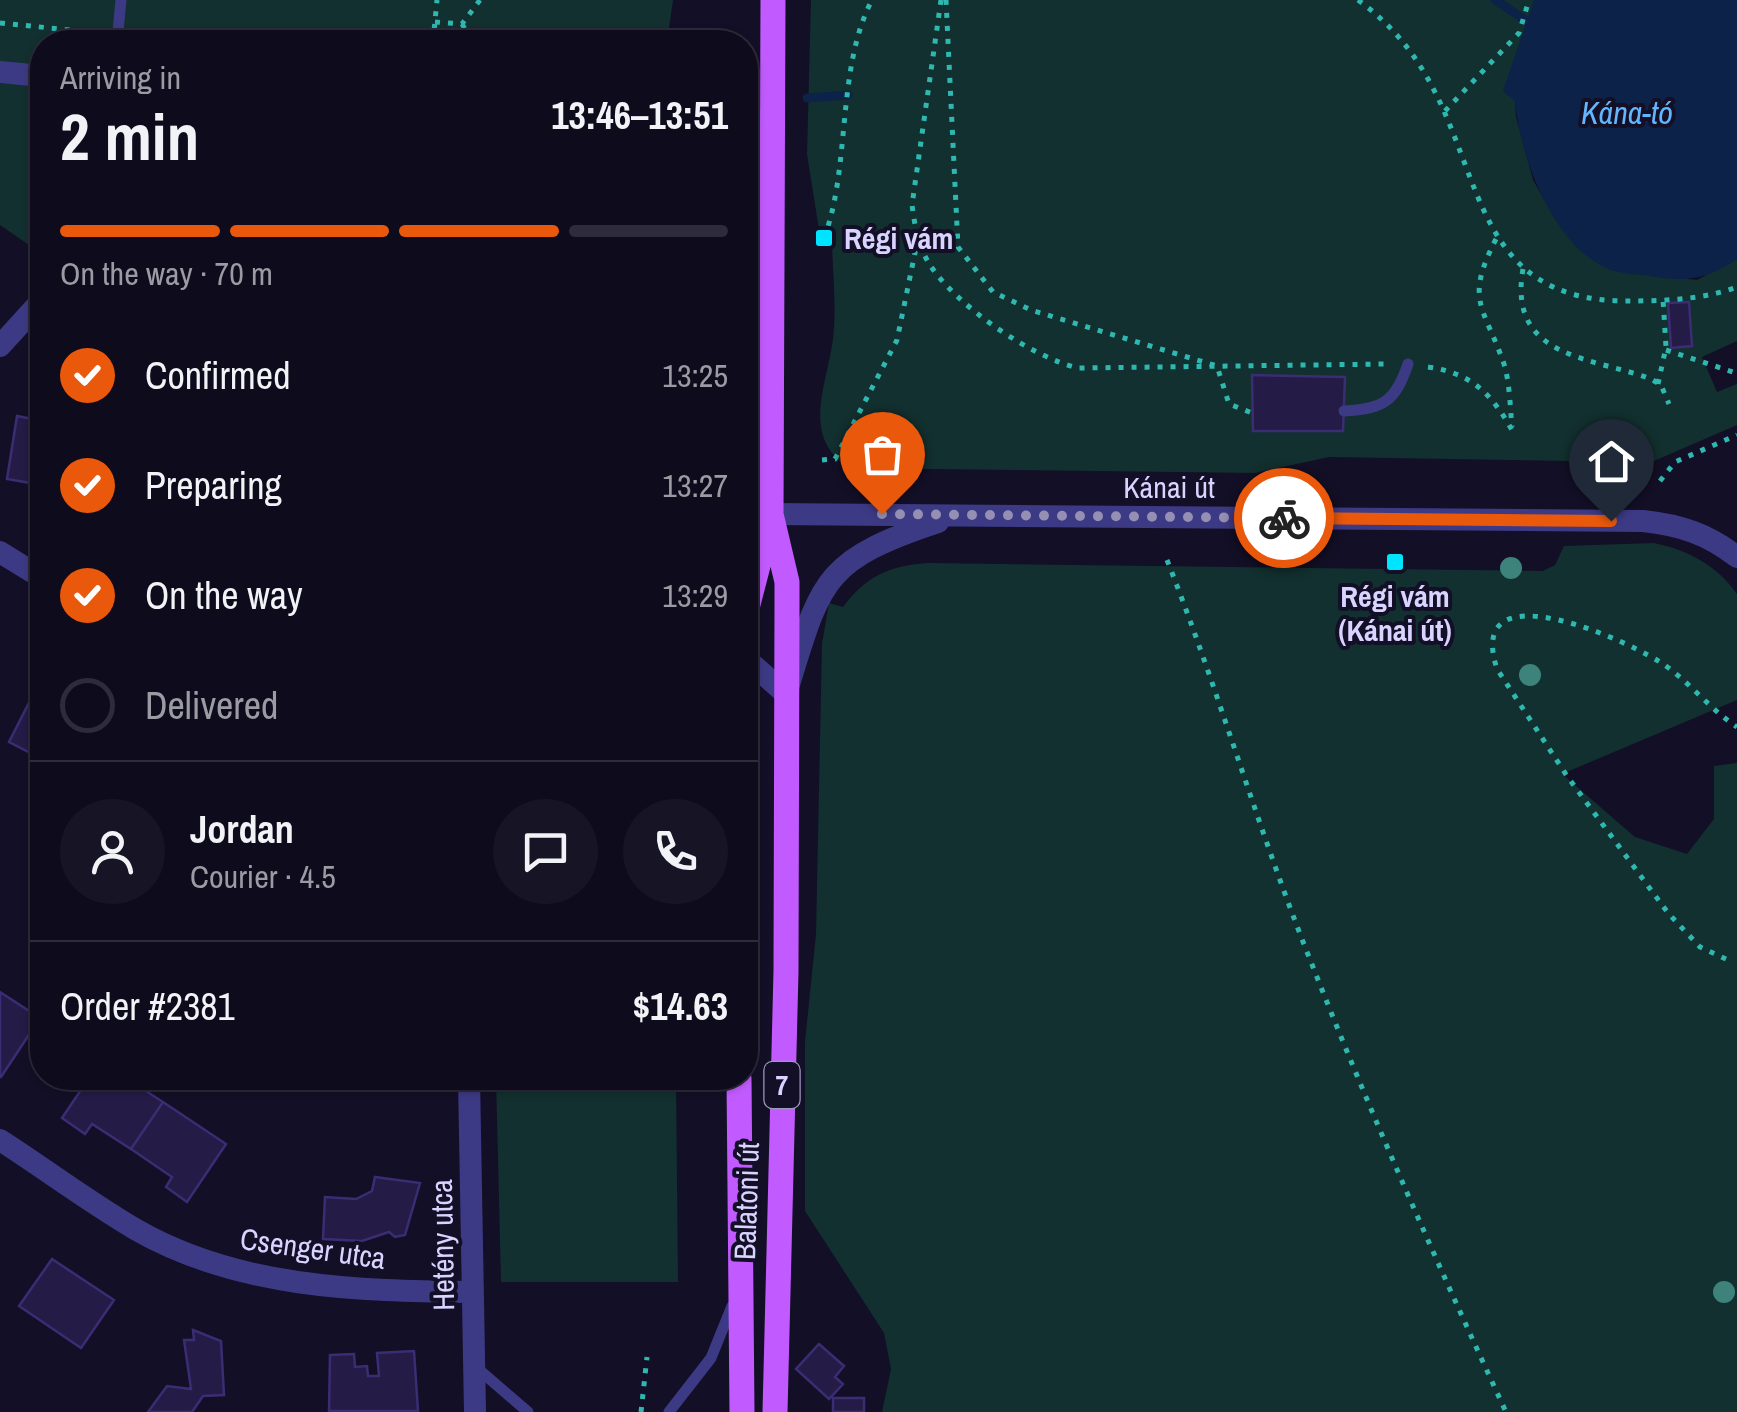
<!DOCTYPE html>
<meta charset="utf-8">
<style>
body{margin:0;font-family:"Archivo Narrow",sans-serif;background:#171425;color:#f1f3f6;height:100vh;display:flex;flex-direction:column;font-size:38px;white-space:nowrap}
*{box-sizing:border-box;margin:0}
p{font-size:32px;color:#9b9ba3}
.icon{flex:none;width:55px;height:55px;fill:none;stroke:currentColor;stroke-width:2;stroke-linecap:round;stroke-linejoin:round}
.map{position:relative;flex:1;overflow:hidden}
.drawer{position:absolute;left:30px;top:30px;width:728px;height:1060px;display:flex;flex-direction:column;background:#0e0b1c;border-radius:40px;box-shadow:0 2px 8px #0004,0 0 0 2px #2e2b3b}
.drawer>*{flex:none}
.pin{position:absolute;display:grid;place-items:center;width:85px;height:85px;color:#fff;margin:-102px -42px;border-radius:50% 50% 50% 0;rotate:-45deg;box-shadow:0 0 10px #0007}
.pin .icon{rotate:45deg}
.courier{position:absolute;display:grid;place-items:center;width:100px;height:100px;margin:-50px;border:8px solid #ea580c;border-radius:50%;background:#fff;color:#222;box-shadow:0 2px 12px #0007}
.overview em{font-style:normal;font-weight:700}
.overview div{display:flex;flex-direction:column-reverse}
.overview{display:flex;align-items:center;justify-content:space-between;height:170px;padding:0 30px}
h1{font-size:65px;font-weight:700;line-height:75px}
.bar{display:grid;grid-template-columns:repeat(4,1fr);gap:15px 10px;align-content:center;height:120px;padding:0 30px}
.bar i{height:12px;border-radius:8px;background:#2e2b3b}
.bar .active{background:#ea580c}
.bar p{grid-column:span 4}
.line{display:flex;align-items:center;gap:25px;padding:0 30px;border-top:2px solid #2e2b3b}
.line div{flex:1}
.round{display:grid;place-items:center;flex:none;width:105px;height:105px;border-radius:52px;background:#171425}
ol{padding:0 30px;list-style:none}
li{display:flex;align-items:center;gap:30px;height:110px}
li p{margin-inline-start:auto}
li .icon{padding:10px;border-radius:50%;background:#ea580c;color:#fff;stroke-width:4}
li:last-child{color:#9b9ba3}
li i{width:55px;height:55px;border:5px solid #2e2b3b;border-radius:50%}
.map>svg:first-child{display:block}
.green{fill:#12302f}
.water{fill:#0c2248}
.lines{fill:none;stroke-linecap:round;stroke-linejoin:round}
.stream{stroke:#0c2248;stroke-width:9}
.building{fill:#241b47;stroke:#3b2d73;stroke-width:2.5}
.path{stroke:#2fb8b0;stroke-width:5;stroke-dasharray:5 8;stroke-linecap:butt}
.service{stroke:#3d3a85;stroke-width:11}
.minor{stroke:#3d3a85;stroke-width:22}
.primary{stroke:#c25bff;stroke-width:25}
.tree{fill:#3d827b}
.done{stroke:#948fb3;stroke-width:10;stroke-dasharray:0 18}
.route{stroke:#ea580c;stroke-width:12}
.poi-dot{fill:#00e5ff;stroke:#130f26;stroke-width:4}
.labels{text-anchor:middle;dominant-baseline:central;stroke-width:8;stroke-linejoin:round;paint-order:stroke}
.shield{fill:#130f26;stroke:#9e99be;stroke-width:2.5}
.shield-label{font-size:28px;font-weight:bold;fill:#d9d4ff}
.poi-label{font-size:30px;font-weight:bold;fill:#d9d4ff;stroke:#130f26;text-anchor:start}
.street-label{font-size:30px;fill:#d9d4ff;stroke:#130f26}
.water-label{font-size:32px;font-style:italic;fill:#62b6ff;stroke:#130f26}
</style>
<div class="map">
<svg width="1737" height="1412" viewBox="0 0 1737 1412">
<rect width="100%" height="100%" fill="#130f26"/>
<path class="green" d="M0 0H673L667 42H42V254L0 225Z
M811 0H1534L1515 101 1516 117 1533 180 1556 220 1589 256 1611 270 1697 280 1737 259V341L1702 357 1717 392 1737 384V425L1631 471 1570 469V461L1329 457 1255 473 849 468C800 436 827 386 833 339 837 306 832 270 832 236H820L807 154Z
M1654 543C1687 550 1717 565 1737 594V700L1562 774 1635 837 1687 854 1714 819V766L1737 763V1412H882L891 1369 884 1333 805 1211V1042L816 934 822 644 829 603 843 607C866 576 889 566 927 563L1543 571 1555 565 1564 546Z
M496 1078H676L678 1282H501Z"/>
<path class="water" d="M1534 0H1737V259C1706 280 1686 282 1650 276 1638 274 1623 274 1611 270 1553 248 1520 157 1515 101L1503 91Z"/>
<g class="lines">
<path class="stream" d="M1495 0 1527 21H1536
M807 98 848 95"/>
</g>
<path class="building" d="M1689 302 1692 346 1671 348 1668 303Z
M1252 375 1345 377 1343 431H1253Z
M42 393V485L7 479 17 416 38 420Z
M42 677V759L9 742Z
M0 992 40 1018 1 1077H0Z
M89 1078H126L163 1102 131 1149 92 1124 85 1134 62 1118Z
M163 1102 226 1144 187 1202 166 1187 172 1177 131 1149Z
M375 1177 420 1183 405 1235 395 1237 389 1232 362 1241 323 1239 325 1197 356 1199 372 1191Z
M52 1259 114 1300 81 1348 19 1306Z
M193 1330 221 1341 224 1395 203 1396 192 1412H148L167 1386 191 1389 184 1340H194Z
M819 1344 844 1366 835 1377 843 1384 829 1399 796 1369Z
M414 1351 418 1411H329L330 1355 354 1354 355 1367 367 1366 368 1376H379L377 1353Z
M833 1398H864V1412H833Z"/>
<g class="lines">
<path class="path" d="M941 0 912 205C915 227 918 246 930 265 957 306 1031 357 1078 368L1387 364
M946 0 958 247 993 292 1031 310 1217 366 1229 404 1252 413
M1358 0C1387 21 1410 47 1428 79 1484 178 1477 299 1624 301 1660 301 1703 300 1737 287
M435 22 462 24 480 0
M0 23 100 33
M462 24 473 42
M433 42 437 0
M1445 111 1519 33 1529 0
M824 238C851 167 836 69 872 0
M1496 239C1464 301 1484 306 1504 364 1510 384 1510 407 1512 427
M1523 269C1507 359 1593 357 1651 379L1661 385 1669 404
M1666 350 1736 373
M1428 367C1471 373 1491 393 1512 430
M1658 384 1666 347 1663 299
M822 460 835 459 897 340 917 243
M1660 481 1675 462 1737 435
M1167 560C1220 694 1259 833 1313 967 1372 1117 1438 1265 1506 1412
M1726 959 1700 947 1668 913 1567 776 1497 669C1463 565 1633 642 1666 666 1692 685 1711 710 1737 727
M641 1412 647 1357"/>
<path class="service" d="M117 42 121 0
M1344 411C1383 409 1395 402 1408 364
M477 1368 528 1412
M669 1412 711 1358 732 1306"/>
<path class="minor" d="M0 72 42 76
M745 119 772 121
M0 346 42 300
M771 514 1643 521C1680 525 1708 534 1737 557
M0 552 42 578
M745 658 786 694C821 582 820 561 938 522
M469 1078 475 1412
M0 1140C45 1169 89 1202 135 1229 237 1288 358 1291 472 1292"/>
<path class="primary" d="M773 0 771 514 787 582V602L786 971 775 1412
M745 698 747 608 770 519
M739 1078 742 1412"/>
</g>
<g class="tree">
<circle cx="1511" cy="568" r="11"/>
<circle cx="1530" cy="675" r="11"/>
<circle cx="1724" cy="1292" r="11"/>
</g>
<g class="lines">
<path class="done" d="M882 514 1284 518"/>
<path class="route" d="M1284 518 1611 521"/>
</g>
<g class="poi-dot">
<rect x="814" y="228" width="20" height="20" rx="5"/>
<rect x="1385" y="552" width="20" height="20" rx="5"/>
</g>
<g class="labels">
<rect class="shield" x="764.5" y="1062" width="35" height="46" rx="8"/>
<g class="shield-label">
<text x="782" y="1085">7</text>
</g>
<g class="poi-label">
<text x="844" y="238">Régi vám</text>
<text x="1395" y="596" text-anchor="middle">Régi vám<tspan x="1395" dy="34">(Kánai út)</tspan></text>
</g>
<g class="street-label">
<text x="1169" y="487">Kánai út</text>
<text transform="translate(746 1201) rotate(-88)">Balatoni út</text>
<text transform="translate(442 1245) rotate(-91)">Hetény utca</text>
<text transform="translate(313 1248) rotate(8)">Csenger utca</text>
</g>
<g class="water-label">
<text x="1627" y="112">Kána-tó</text>
</g>
</g>
</svg>
<div class="pin" style="left:882px;top:514px;background:#ea580c"><svg class="icon" aria-label="bag" viewBox="0 0 24 24"><path d="M5 8h14l-1 12H6zM9 8a3 3 0 0 1 6 0"/></svg></div>
<div class="pin" style="left:1611px;top:521px;background:#1f2937"><svg class="icon" aria-label="home" viewBox="0 0 24 24"><path d="M3 11l9-7 9 7M6 9v11h12V9"/></svg></div>
<div class="courier" style="left:1284px;top:518px"><svg class="icon" aria-label="bike" viewBox="0 0 24 24"><circle cx="6" cy="16" r="4"/><circle cx="18" cy="16" r="4"/><path d="M6 16l4-8h5l3 8M10 8l3 8H6M13 5h3"/></svg></div>
<section class="drawer">
<div class="overview"><div><h1>2 min</h1><p>Arriving in</p></div><em>13:46–13:51</em></div>
<div class="bar"><i class="active"></i><i class="active"></i><i class="active"></i><i></i><p>On the way · 70 m</p></div>
<ol>
<li><svg class="icon" aria-label="check" viewBox="0 0 24 24"><path d="M5 12l5 5 9-10"/></svg>Confirmed<p>13:25</p></li>
<li><svg class="icon" aria-label="check" viewBox="0 0 24 24"><path d="M5 12l5 5 9-10"/></svg>Preparing<p>13:27</p></li>
<li><svg class="icon" aria-label="check" viewBox="0 0 24 24"><path d="M5 12l5 5 9-10"/></svg>On the way<p>13:29</p></li>
<li><i></i>Delivered</li>
</ol>
<div class="line" style="height:180px"><a class="round"><svg class="icon" aria-label="person" viewBox="0 0 24 24"><circle cx="12" cy="8" r="4"/><path d="M4 21q1-7 8-7t8 7"/></svg></a><div><b>Jordan</b><p>Courier · 4.5</p></div><a class="round"><svg class="icon" aria-label="chat" viewBox="0 0 24 24"><path d="M4 5h16v11H9l-5 4z"/></svg></a><a class="round"><svg class="icon" aria-label="phone" viewBox="0 0 24 24"><path d="M5 4h4l2 5-3 2q2 4 5 5l2-3 5 2v4C11 20 4 13 5 4z"/></svg></a></div>
<div class="line" style="height:130px"><div>Order #2381</div><b>$14.63</b></div>
</section>
</div>
